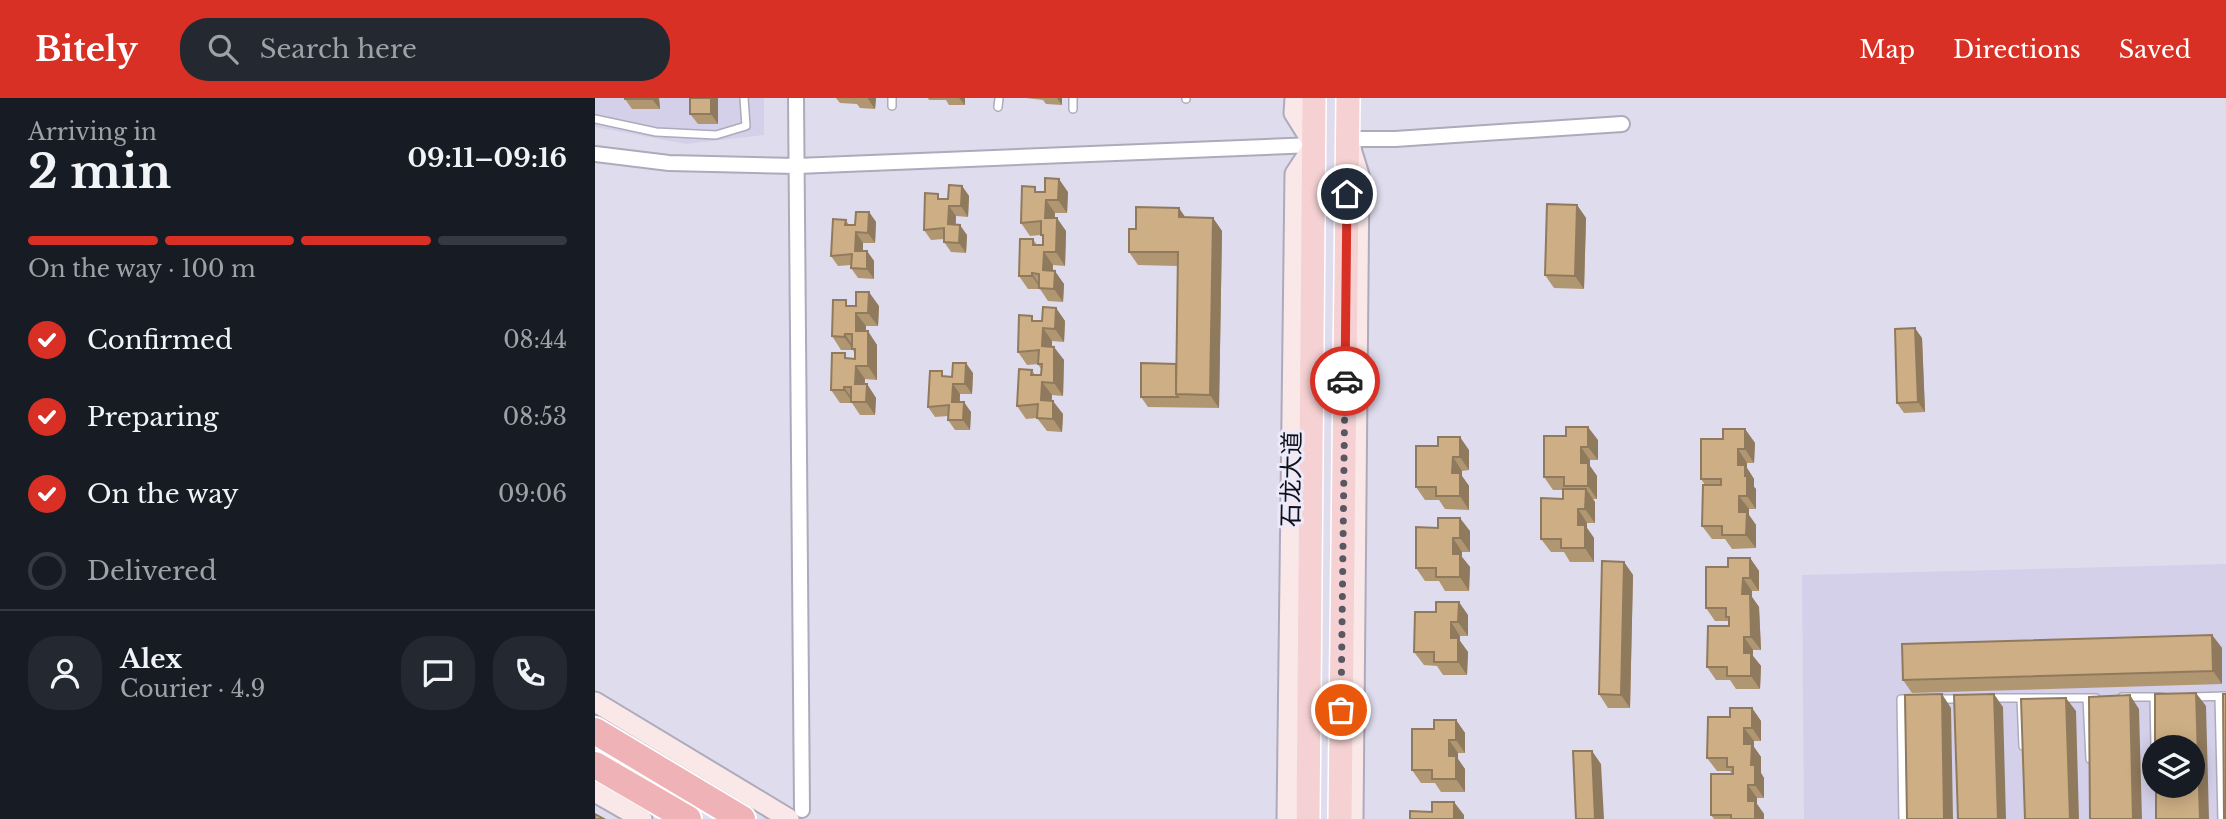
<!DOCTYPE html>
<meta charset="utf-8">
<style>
body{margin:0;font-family:"Libre Baskerville","Noto Sans SC",serif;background:#242831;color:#f1f3f6;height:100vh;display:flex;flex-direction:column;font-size:26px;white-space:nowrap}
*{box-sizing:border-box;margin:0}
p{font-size:23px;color:#9ea1a6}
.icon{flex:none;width:38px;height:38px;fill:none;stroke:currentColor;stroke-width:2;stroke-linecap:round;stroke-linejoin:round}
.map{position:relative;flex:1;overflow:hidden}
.drawer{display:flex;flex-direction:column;background:#171b24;width:595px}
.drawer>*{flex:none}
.controls{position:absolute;left:1547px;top:637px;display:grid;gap:14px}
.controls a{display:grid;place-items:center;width:63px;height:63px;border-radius:50%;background:#171b24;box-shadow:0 4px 18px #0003;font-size:35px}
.pin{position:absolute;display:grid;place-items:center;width:60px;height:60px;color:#fff;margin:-30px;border:4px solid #fff;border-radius:50%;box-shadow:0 2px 7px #0007}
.courier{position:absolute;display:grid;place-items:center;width:70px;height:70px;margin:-35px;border:5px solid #d93025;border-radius:50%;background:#fff;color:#222;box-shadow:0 2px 9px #0007}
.overview em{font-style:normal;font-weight:700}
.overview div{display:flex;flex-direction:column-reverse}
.overview{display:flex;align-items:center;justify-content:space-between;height:119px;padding:0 28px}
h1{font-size:46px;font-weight:700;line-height:52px}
.bar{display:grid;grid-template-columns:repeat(4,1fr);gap:10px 7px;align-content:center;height:84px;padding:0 28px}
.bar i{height:9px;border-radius:5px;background:#363941}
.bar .active{background:#d93025}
.bar p{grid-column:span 4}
.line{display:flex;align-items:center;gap:18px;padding:0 28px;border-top:2px solid #363941}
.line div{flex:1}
.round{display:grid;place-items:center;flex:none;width:74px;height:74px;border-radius:28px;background:#242831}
ol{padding:0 28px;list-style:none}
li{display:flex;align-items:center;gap:21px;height:77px}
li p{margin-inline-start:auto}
li .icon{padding:7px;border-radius:50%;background:#d93025;color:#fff;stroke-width:4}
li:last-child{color:#9ea1a6}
li i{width:38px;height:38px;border:4px solid #363941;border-radius:50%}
header{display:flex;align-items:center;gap:42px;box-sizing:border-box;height:98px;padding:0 35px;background:#d93025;color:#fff}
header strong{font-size:33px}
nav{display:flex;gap:38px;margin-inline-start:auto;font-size:24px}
.search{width:490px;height:63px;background:#242831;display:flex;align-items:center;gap:18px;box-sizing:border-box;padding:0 24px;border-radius:28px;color:#9ea1a6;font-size:26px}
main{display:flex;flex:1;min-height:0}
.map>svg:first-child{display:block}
.built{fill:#d4d0e9;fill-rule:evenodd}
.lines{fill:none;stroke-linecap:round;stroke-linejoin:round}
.lane-casing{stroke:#acaabb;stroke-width:10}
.street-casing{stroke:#acaabb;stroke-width:18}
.secondary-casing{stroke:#acaabb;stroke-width:23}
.primary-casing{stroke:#fff;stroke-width:26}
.highway-casing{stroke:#fff;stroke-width:30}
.lane{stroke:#fff;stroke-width:7}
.street{stroke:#fff;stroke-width:14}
.secondary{stroke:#fae8e9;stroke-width:19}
.primary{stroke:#f5d1d3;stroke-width:23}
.highway{stroke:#efb2b6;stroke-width:26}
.wall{fill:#b19672}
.shaded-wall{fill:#907a5d}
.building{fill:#ceaf85;stroke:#907a5d;stroke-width:2}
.done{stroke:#595762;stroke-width:7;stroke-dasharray:0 12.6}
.route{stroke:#d93025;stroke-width:9}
.labels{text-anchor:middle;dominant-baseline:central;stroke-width:6;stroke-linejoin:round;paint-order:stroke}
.street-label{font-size:24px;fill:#111016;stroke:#ece9fb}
</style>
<header>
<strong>Bitely</strong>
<div class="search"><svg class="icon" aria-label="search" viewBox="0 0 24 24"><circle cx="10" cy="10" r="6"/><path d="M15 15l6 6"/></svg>Search here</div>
<nav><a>Map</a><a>Directions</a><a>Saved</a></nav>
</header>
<main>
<section class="drawer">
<div class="overview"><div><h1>2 min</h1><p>Arriving in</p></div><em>09:11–09:16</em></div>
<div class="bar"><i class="active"></i><i class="active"></i><i class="active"></i><i></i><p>On the way · 100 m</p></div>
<ol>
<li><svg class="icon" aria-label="check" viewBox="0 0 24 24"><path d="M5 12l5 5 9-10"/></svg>Confirmed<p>08:44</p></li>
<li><svg class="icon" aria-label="check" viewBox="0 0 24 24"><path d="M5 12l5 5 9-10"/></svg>Preparing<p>08:53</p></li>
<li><svg class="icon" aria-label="check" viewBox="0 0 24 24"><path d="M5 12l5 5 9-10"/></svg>On the way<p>09:06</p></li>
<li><i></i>Delivered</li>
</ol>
<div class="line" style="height:126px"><a class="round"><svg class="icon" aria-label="person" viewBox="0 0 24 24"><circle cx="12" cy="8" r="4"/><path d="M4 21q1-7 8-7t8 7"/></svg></a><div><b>Alex</b><p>Courier · 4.9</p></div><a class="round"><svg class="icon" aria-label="chat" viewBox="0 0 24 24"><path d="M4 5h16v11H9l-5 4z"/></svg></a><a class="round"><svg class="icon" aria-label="phone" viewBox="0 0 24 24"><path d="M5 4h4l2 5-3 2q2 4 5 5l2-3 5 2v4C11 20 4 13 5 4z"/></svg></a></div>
</section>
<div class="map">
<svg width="1631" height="721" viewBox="0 0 1631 721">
<rect width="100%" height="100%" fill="#dfdcee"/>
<path class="built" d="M0 0H169V37L91 46 0 29Z
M1631 466V721H1209L1207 477ZM1559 649H1598V688H1559Z"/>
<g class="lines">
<defs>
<path id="lane" d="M297 0V8
M591 1V0
M403 9 404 0
M478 11V0
M0 21 61 34 121 37 151 28 149 0
M1527 599H1567
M1559 599 1560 649
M1597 599 1631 598
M1624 599 1627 721
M1394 600H1501
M1426 600 1428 648
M1492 600 1495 661
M1341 601H1368
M1308 721 1306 601H1319"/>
<path id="street" d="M201 0 207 712
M753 41H800L1027 26
M0 56 74 65 202 68 719 47"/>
<path id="secondary" d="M756 51 764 77 758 721
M0 604 194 721
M0 694 47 721
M692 721 700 76 719 47 699 15 700 0"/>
<path id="primary" d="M713 721 719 0
M745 721 753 0"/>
<path id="highway" d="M0 633 147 721
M0 667 93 721"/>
</defs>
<use href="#lane" class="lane-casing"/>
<use href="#street" class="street-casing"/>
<use href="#secondary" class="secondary-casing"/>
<use href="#primary" class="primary-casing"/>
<use href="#highway" class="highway-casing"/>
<use href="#lane" class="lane"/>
<use href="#street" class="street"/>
<use href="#secondary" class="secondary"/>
<use href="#primary" class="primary"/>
<use href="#highway" class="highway"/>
</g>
<path class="wall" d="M64 0 65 11H37L30 1Z
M95 0H123V26H103L95 16Z
M241 0H281L280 11 265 10 262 6 245 5Z
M333 0H370V7H354L351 2H334Z
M431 0H467V7L451 6 448 2Z
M367 88 374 98 373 119 361 118V127L372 137 371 155 356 154 349 144V141L336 142 329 132 347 101H353Z
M444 94H473L472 115H460V120L471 133 470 168 458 167V173L469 186 468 204 453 203 445 191H433L424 178 438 141 442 147H448V141L446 137 435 138 426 125Z
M982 107 991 120 989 191 959 190 950 177Z
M274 114 281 124 280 145H268V153H272L279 163V181L263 180 256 170V167L243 168 236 158 251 122 254 127H260Z
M590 119 618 120 627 133 624 310 553 309 546 299 581 266 583 168 543 167 534 154 541 131Z
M255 208H284L283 228H271V233L282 247V282L270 281V286H272L281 300 280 317H265L257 305H245L236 292 254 261H260V256L258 252H246L237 238Z
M461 210 470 223 469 244 457 243V249L469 262 468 298 457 297 456 303 468 316 467 334 452 333 442 320 431 321 422 308 437 272 440 277H446V271L443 266 432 267 423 254 441 223H447Z
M1327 240 1330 314 1309 315 1302 305Z
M378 275 377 296H365V304L376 314 375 332H360L353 322V318L340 319 333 309 351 278 357 279Z
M1150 331 1160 345 1159 365H1152V370L1159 381V389L1161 391V411H1154V417L1161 427V450L1137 451 1130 441H1117L1107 428 1110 387 1106 381Z
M949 338 1003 342V362H995V368L1002 378V401H998L1000 404V425H992V430L999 440V464H975L969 454H956L946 441 968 401V392H958L949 379Z
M821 348 874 352V372L867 373V378L874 388V412L850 411 844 402H830L821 389Z
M821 429 875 433V454H867V459L875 469 874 493H850L844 483H830L821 470Z
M1155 460 1164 473V493H1157V499L1164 509 1166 552H1158V558L1166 568 1165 591H1141L1135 582H1121L1112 569 1134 528V524L1133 523H1120L1111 510Z
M1029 464 1038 477 1035 610H1013L1004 596Z
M820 514 873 517V538H865V543L873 554 872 577H848L842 568 829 567 819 554Z
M1617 537 1627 550V586L1317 595 1308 582Z
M1157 610 1166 623V643H1159V649L1166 659V675L1169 680V700H1162V706L1169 716V721H1119L1116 717 1137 676 1135 673H1122L1112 660 1135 619Z
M861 622 870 635V655H863V661L870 671V694H846L840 685H826L817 672 839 631Z"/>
<path class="shaded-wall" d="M57 0H64L65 11 57 1Z
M116 0H123V26L116 16Z
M273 0H281L280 11 273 1Z
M364 0H370V7Z
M462 0H467V7Z
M464 81 473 94 472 115 463 102Z
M367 88 374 98 373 119 366 108Z
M451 102 460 115 459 133 450 120Z
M982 107 991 120 989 191 980 178Z
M354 108 361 118 360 136 353 126Z
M584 110 593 123 584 119Z
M274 114 281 124 280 145 273 135Z
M462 120 471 133 470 168 461 154Z
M618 120 627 133 624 310 615 297Z
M365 127 372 137 371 155 364 145Z
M261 134 268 145V163L260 153Z
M272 153 279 163V181L272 171Z
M449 154 458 167 457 186 448 172Z
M460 173 469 186 468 204 459 191Z
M437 175 446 189V191L437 178Z
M274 194 284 208 283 228 273 215Z
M461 210 470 223 469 244 460 231Z
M261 215 271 228 270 246 261 233Z
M448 230 457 243V262L447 248Z
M1320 230 1327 240 1330 314 1323 304Z
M273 233 282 247V282L273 268Z
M250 236 259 250V252L249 239Z
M459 249 469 262 468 298 459 285Z
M371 265 378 275 377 296 370 286Z
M261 268 270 281 269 299 260 286Z
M447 284 457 297 456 316 446 302Z
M272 286 281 300 280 317 271 304Z
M358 286 365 296 364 314 357 304Z
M249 289 258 302V305L249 292Z
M458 303 468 316 467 334 458 321Z
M369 304 376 314 375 332 368 322Z
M993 329 1003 342V362L993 349Z
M1150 331 1160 345 1159 365 1150 351Z
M865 339 874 352V372L865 359Z
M986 349 995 362V368L1002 378V401L993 388 986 365Z
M1143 351 1152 365V370L1159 381V389L1161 391V411L1152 398 1143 367Z
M858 359 867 373V378L874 388V412L865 398 857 375Z
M991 391 1000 404V425L990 411Z
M1144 398 1154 411V417L1161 427V450L1151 437 1144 414Z
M983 411 992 425V430L999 440V464L990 450 983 427Z
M865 420 875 433V454L865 440Z
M858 440 867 454V459L875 469 874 493 865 479 858 456Z
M1155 460 1164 473V493L1155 480Z
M1029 464 1038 477 1035 610 1026 597Z
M1148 480 1157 493V499L1164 509 1166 552 1156 539 1147 496Z
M864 504 873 517V538L863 524Z
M856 524 865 538V543L873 554 872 577 863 564 856 540Z
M1617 537 1627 550V586L1618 573Z
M1149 539 1158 552V558L1166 568 1165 591 1156 578 1149 555Z
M1601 595 1611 608 1614 721H1605Z
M1347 596 1356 610 1358 721H1349Z
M1399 596 1408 609 1411 721H1403Z
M1535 597 1544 611 1547 721H1538Z
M1471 600 1481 613 1484 721H1475Z
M1157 610 1166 623V643L1157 630Z
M861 622 870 635V655L861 642Z
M1149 630 1159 643V649L1166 659V675L1169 680V700L1160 687 1149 646Z
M854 642 863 655V661L870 671V694L861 681 854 658Z
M997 653 1006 666 1009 721H1000Z
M1153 687 1162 700V706L1169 716V721H1160L1153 703Z
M859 704 869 717V721H859Z"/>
<path class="building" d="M30 0H57V1H30Z
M95 0H116V16H95Z
M450 80 464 81 463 102H451L450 120H462L461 154H449L448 172 460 173 459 191 444 190V176L437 175V178H424L425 141H438V147H448V137H446V123L426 125 427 88 440 89V94H450Z
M354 87 367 88 366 108H354L353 126 365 127 364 145 349 144V130L329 132 330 95 343 96V101H353Z
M952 106 982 107 980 178 950 177Z
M541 109 584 110V119L618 120 615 297 581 296 583 154H534V131H541Z
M261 114H274L273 135 261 134 260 153H272V171L256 170 257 156 236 158 238 121 251 122 250 127H260Z
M261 194H274L273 215H261V233H273V268H261L260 286H272L271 304H256V289H249V292H236L237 255H250V260L260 261V251H257V236H250L249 239 237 238 238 202H251V208H261Z
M448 209 461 210 460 231 448 230 447 248 459 249V285L447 284 446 302 458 303V321L442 320 443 306 422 308 424 271 437 272 436 277H446L447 266H443L444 252 423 254 424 217 437 218V223H447Z
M1320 230 1323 304 1302 305 1300 231Z
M358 265H371L370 286H358L357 304H369L368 322H353L354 307 333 309 335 273H347V278L357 279Z
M546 265 581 266V296L583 299H546Z
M971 329H993V349H986V365H993V388H969V379H949V338H971Z
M1128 331H1150V351H1143V367H1150V378H1152V398H1144V414H1152L1151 437H1127V428H1107L1108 387H1126V381H1106V341H1128Z
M843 339H865V359H858L857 375H865V398H841V389H821V348H843Z
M968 391H991L990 411H983V427H990V450H966V441H946V400L968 401Z
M843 420H865V440H858V456H865V479H841V470H821V429L843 430Z
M1133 460H1155V480H1148L1147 496H1155L1156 539H1149V555H1156V578H1132V569H1112L1113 528H1134V519H1131V510H1111V469H1133Z
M1007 463 1029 464 1026 597 1004 596Z
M841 504H864L863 524H856V540H863V564H839V554H819L820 514H841Z
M1617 537 1618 573 1308 582 1307 546Z
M1601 595 1605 721H1561V688H1598V649H1560V596Z
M1347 596 1349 721H1312L1310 597Z
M1399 596 1403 721H1363L1359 597Z
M1628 596H1631V721H1629Z
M1535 597 1538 721H1495L1494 599Z
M1471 600 1475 721H1430L1426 601Z
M1135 610H1157V630H1149V646H1157L1156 667H1160V687H1153V703H1160V721H1136V717H1116V676H1138V669H1132V660H1112L1113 619H1135Z
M839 622H861V642H854V658H861V681H837V672H817V631H839Z
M978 653H997L1000 721H981Z
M837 704H859V721H815V713L837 714Z
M0 716 9 721H0Z"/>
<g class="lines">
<path class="done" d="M746 612 750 283"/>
<path class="route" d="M750 283 752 96"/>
</g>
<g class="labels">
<g class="street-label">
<text transform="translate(696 381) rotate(-89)">石龙大道</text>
</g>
</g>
</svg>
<div class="controls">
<a><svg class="icon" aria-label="layers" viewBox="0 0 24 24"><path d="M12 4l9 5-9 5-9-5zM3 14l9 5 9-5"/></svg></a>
</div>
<div class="pin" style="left:746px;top:612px;background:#ea580c"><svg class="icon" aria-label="bag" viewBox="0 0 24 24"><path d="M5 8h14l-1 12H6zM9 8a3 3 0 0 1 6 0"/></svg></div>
<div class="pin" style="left:752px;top:96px;background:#1f2937"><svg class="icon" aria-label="home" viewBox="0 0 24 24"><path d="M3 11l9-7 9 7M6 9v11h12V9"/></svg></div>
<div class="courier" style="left:750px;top:283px"><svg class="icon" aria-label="car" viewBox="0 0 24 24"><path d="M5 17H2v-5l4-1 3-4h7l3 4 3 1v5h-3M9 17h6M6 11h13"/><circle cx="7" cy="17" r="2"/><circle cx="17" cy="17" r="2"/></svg></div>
</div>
</main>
